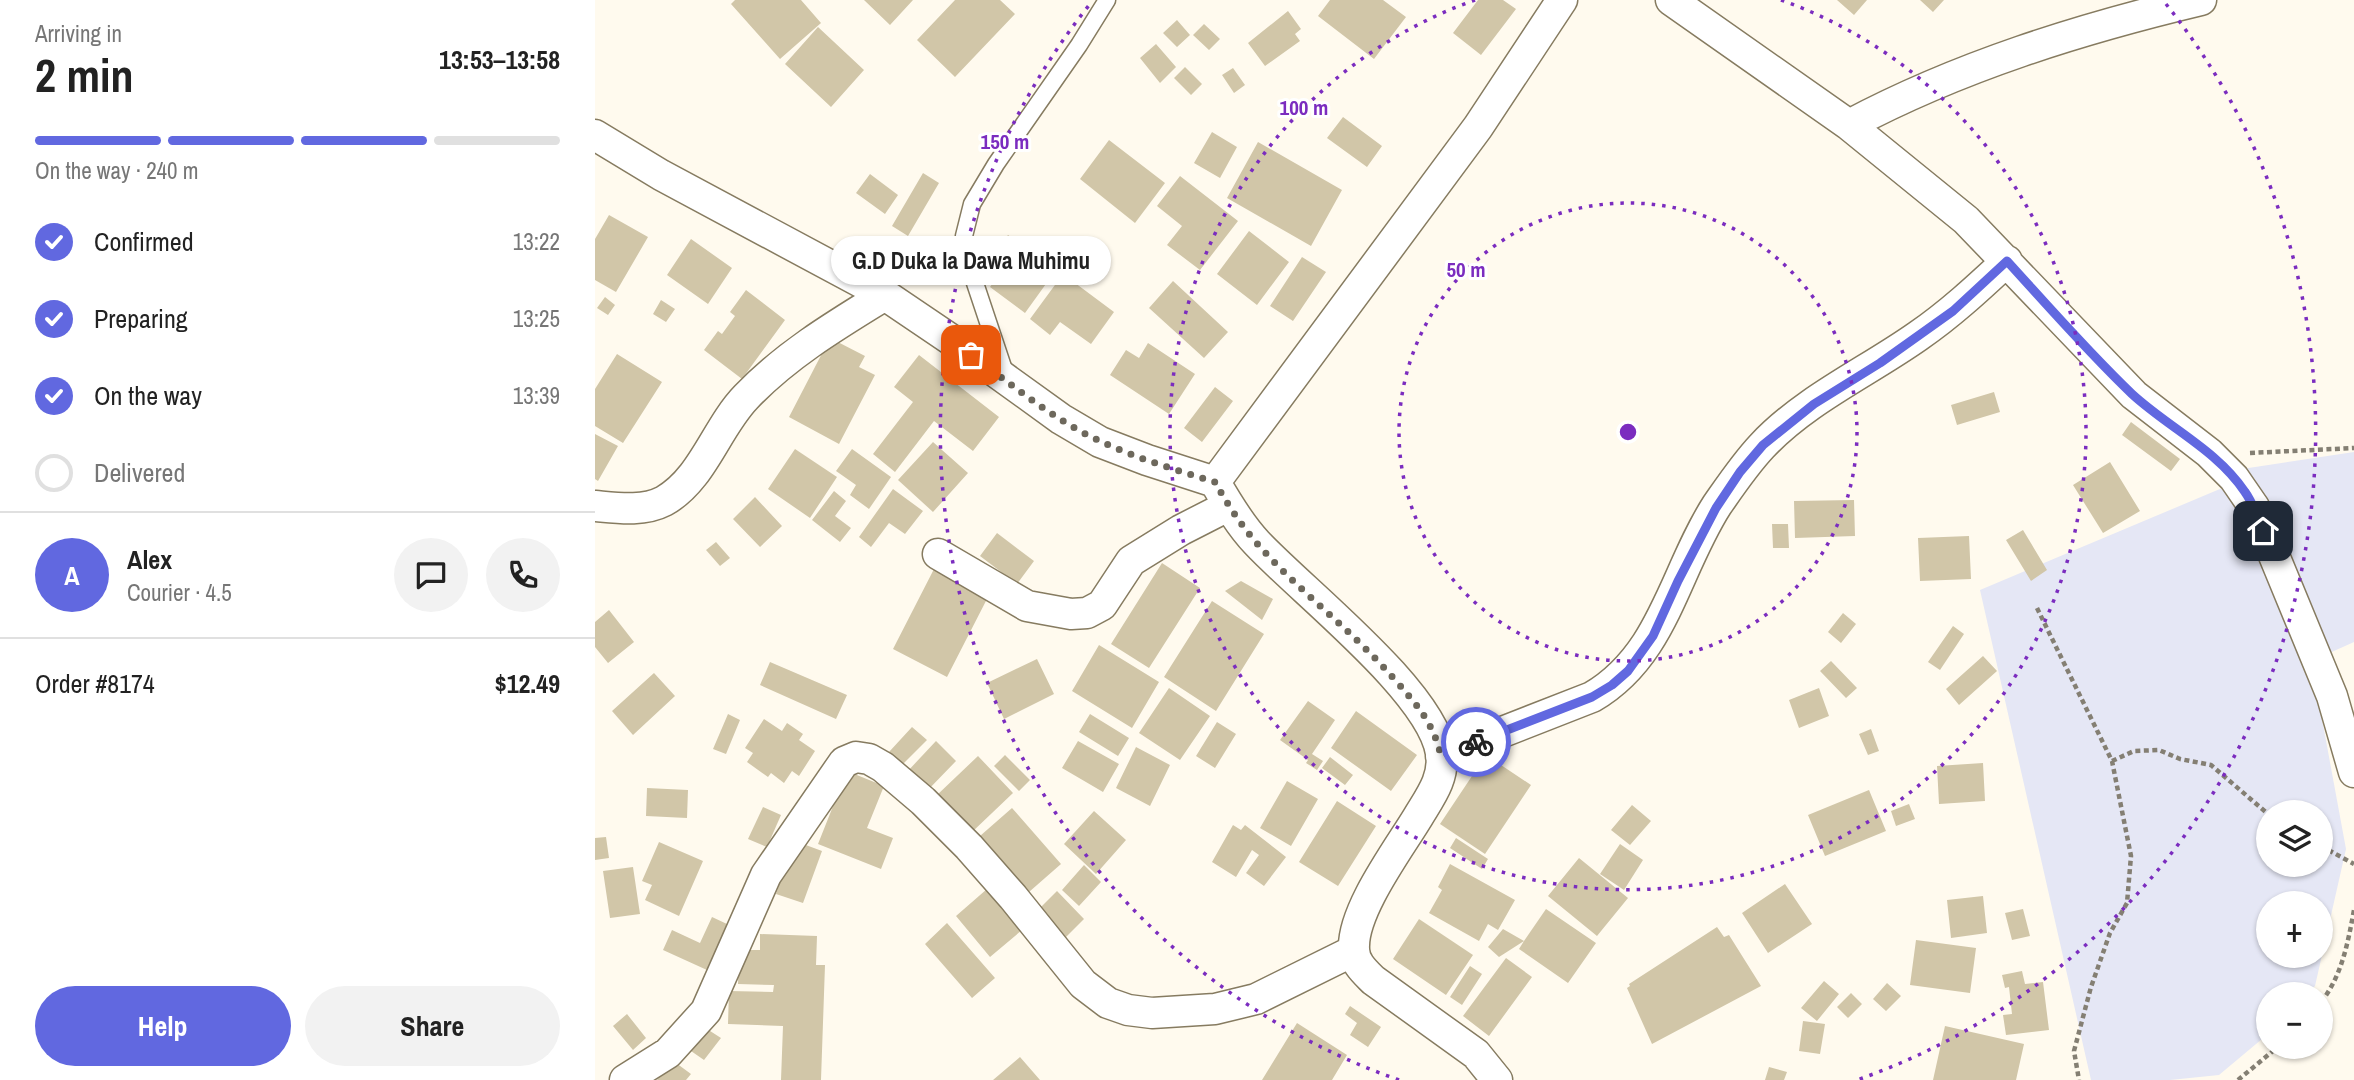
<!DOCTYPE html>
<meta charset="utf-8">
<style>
body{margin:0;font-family:"Archivo Narrow",sans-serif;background:#f2f2f2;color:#222;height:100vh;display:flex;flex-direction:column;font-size:26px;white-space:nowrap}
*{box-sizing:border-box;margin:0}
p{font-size:23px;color:#767676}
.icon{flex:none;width:38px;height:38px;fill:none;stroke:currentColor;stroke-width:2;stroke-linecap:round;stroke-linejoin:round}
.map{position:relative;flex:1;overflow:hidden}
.side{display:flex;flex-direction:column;background:#fff;width:595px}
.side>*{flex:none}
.tools{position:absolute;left:1661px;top:800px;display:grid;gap:14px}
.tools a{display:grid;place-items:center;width:77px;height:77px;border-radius:50%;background:#fff;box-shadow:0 2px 5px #0004;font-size:35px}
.pin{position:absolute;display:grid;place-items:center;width:60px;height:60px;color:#fff;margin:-30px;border-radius:14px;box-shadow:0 4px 10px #0006}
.courier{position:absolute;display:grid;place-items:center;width:70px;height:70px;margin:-35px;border:5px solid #6168e0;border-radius:50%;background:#fff;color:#222;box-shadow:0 2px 9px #0007}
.bubble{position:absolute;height:49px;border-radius:24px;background:#fff;box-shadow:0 2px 5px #0004;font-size:23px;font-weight:800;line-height:49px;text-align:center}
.summary em{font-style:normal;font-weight:800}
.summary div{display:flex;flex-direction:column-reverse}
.summary{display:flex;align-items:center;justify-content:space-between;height:119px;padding:0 35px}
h1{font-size:46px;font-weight:800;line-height:52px}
.bar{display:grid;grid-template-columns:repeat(4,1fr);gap:10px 7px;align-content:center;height:84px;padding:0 35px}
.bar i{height:9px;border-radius:5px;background:#e0e0e0}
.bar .active{background:#6168e0}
.bar p{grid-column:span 4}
.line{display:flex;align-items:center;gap:18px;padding:0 35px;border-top:2px solid #e0e0e0}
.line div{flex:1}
.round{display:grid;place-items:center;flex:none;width:74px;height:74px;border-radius:37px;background:#f2f2f2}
ol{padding:0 35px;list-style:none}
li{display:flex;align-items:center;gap:21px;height:77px}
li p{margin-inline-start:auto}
li .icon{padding:7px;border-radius:50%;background:#6168e0;color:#fff;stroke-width:4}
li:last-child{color:#767676}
li i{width:38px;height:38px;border:4px solid #e0e0e0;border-radius:50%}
.cta{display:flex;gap:14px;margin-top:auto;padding:14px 35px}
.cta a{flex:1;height:80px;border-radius:42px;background:#6168e0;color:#fff;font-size:28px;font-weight:800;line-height:80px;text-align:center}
.cta a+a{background:#f2f2f2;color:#222}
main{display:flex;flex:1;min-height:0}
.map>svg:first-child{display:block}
.green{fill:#e5e7f5;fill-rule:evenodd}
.building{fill:#d1c6a8}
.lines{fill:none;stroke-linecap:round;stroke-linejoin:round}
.lane-casing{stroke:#867b60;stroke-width:19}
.street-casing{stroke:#867b60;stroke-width:33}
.path{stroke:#847f73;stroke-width:4.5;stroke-dasharray:5 3.5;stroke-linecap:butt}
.lane{stroke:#fff;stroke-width:16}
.street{stroke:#fff;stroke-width:30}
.done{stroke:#6d685c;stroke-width:7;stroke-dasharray:0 12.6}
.route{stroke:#6168e0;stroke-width:9}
.ring{fill:none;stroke:#7b2cbf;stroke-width:3.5;stroke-dasharray:3.5 7}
.centre{fill:#7b2cbf;stroke:#fff;stroke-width:3.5}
.ring-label{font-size:21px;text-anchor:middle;font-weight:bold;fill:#7b2cbf;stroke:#fff;stroke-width:6;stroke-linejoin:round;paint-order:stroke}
</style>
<main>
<section class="side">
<div class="summary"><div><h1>2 min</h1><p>Arriving in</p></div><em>13:53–13:58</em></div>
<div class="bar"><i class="active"></i><i class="active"></i><i class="active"></i><i></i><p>On the way · 240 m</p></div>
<ol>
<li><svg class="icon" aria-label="check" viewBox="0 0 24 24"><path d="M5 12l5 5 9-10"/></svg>Confirmed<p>13:22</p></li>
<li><svg class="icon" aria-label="check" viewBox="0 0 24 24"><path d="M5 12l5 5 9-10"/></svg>Preparing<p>13:25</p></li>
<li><svg class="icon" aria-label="check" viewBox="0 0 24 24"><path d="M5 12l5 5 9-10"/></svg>On the way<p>13:39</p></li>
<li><i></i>Delivered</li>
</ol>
<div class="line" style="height:126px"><b class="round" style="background:#6168e0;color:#fff">A</b><div><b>Alex</b><p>Courier · 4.5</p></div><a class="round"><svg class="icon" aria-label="chat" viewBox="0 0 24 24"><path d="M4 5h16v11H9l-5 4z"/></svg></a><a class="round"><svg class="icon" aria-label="phone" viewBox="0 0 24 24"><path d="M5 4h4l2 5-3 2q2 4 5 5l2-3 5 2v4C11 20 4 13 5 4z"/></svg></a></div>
<div class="line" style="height:91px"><div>Order #8174</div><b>$12.49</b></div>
<div class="cta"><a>Help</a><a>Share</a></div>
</section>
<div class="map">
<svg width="1759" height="1080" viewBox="0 0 1759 1080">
<rect width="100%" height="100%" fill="#fffaee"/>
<path class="green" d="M1759 452V642L1730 655 1647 469Z
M1632 486 1720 681 1751 849 1720 986 1712 994H1673V1034L1624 1075 1575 1080H1496L1385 590ZM1673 812H1726V864H1673ZM1673 903H1726V956H1673Z"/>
<path class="building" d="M140 0H206L226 23 185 59 136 4Z
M269 0H318L295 25Z
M360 0H405L420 14 360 77 322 40Z
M735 0H788L811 17 779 59 723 16Z
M883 0H908L921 9 886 55 858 33Z
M1242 0H1272L1259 15Z
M1325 0H1349L1338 12Z
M693 11 706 29 700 34 705 41 670 66 653 43Z
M582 20 595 35 582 47 568 33Z
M609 24 625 39 614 50 598 35Z
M223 27 269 70 236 107 190 64Z
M561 44 581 67 565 83 545 58Z
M590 67 607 84 596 95 579 78Z
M638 68 650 85 639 93 627 75Z
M748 117 787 146 772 167 732 138Z
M617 132 642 147 625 178 599 163Z
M514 140 570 183 540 223 485 179Z
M663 142 747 190 716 246 632 198Z
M328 173 344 183 313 236 297 226Z
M275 174 303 195 290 214 261 193Z
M585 176 643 221 605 270 572 245 587 226 562 206Z
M14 215 53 237 21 292 0 280V239Z
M654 231 694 262 662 305 622 274Z
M413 235 461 270 430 313 395 287 402 277 389 268Z
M96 239 137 268 113 304 72 275Z
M707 257 731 272 698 321 675 306Z
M468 274 519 312 496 344 465 322 455 335 435 319Z
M578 281 633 332 609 358 554 308Z
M151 290 190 320 147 379 109 350 123 331 127 334 140 316 135 312Z
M10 297 20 305 13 315 2 308Z
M66 300 80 309 71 322 58 314Z
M235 338 270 356 264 367 280 375 244 444 194 417Z
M553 343 600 374 574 414 515 375 531 350 544 358Z
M22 354 67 382 28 443 0 426V389Z
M324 355 404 417 378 451 339 421 300 472 278 454 318 402 299 387Z
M620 387 638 401 607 442 589 428Z
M1399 392 1405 412 1362 425 1356 405Z
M1536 422 1585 459 1576 471 1527 435Z
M0 434 23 446 3 481 0 479Z
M338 442 373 473 338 512 303 480Z
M200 449 242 477 215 518 173 489Z
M257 449 296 477 274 509 255 495 261 485 241 471Z
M1515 462 1545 511 1508 533 1478 485Z
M298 489 328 511 310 534 294 523 276 547 264 537Z
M239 491 251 501 240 516 256 528 245 542 217 520Z
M160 497 187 526 165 547 138 519Z
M1259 500 1260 536 1200 538 1199 501Z
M1177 524H1193L1194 548H1178Z
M1428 530 1452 570 1436 581 1411 540Z
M402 533 439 561 422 584 385 556Z
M1374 536 1376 579 1325 581 1323 538Z
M121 542 135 558 125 566 111 550Z
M567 563 605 588 554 668 516 644Z
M339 569 393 597 352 677 298 649Z
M646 581 678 599 667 620 630 591Z
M617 601 669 634 621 711 569 677Z
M14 610 39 642 13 663 0 647V622Z
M1248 613 1261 624 1246 643 1233 632Z
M1358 626 1369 634 1345 670 1333 662Z
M504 645 564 682 537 728 477 691Z
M1388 656 1402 671 1364 705 1351 689Z
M442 659 459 694 409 719 392 683Z
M1236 661 1262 688 1251 698 1225 671Z
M175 662 252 695 241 719 165 685Z
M59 673 80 696 38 735 17 711Z
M574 688 615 716 585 760 544 733Z
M1224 688 1234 716 1204 728 1194 700Z
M713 701 740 720 717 754 728 761 722 770 711 763 713 760 685 740Z
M761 711 822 755 796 791 736 748Z
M133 714 145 720 131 754 118 749Z
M495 714 534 738 523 756 484 732Z
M169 719 187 731 192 723 208 734 204 740 220 751 204 776 197 771 189 783 176 773 173 777 152 762 158 753 150 748Z
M622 722 641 734 620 768 601 756Z
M317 727 332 740 307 765 294 752Z
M1276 729 1284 751 1273 755 1264 734Z
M341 741 361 761 331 792 311 773Z
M483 741 524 764 508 792 467 768Z
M541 747 575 765 555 806 521 788Z
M410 755 435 780 424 791 399 766Z
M891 755 936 785 890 854 845 824Z
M383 756 418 793 376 833 341 796Z
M735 757 758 775 750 785 727 768Z
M1388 763 1390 801 1344 804 1342 766Z
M252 771 289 786 272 828 298 838 286 869 223 844Z
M692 781 723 799 696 846 665 828Z
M52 788 93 790 92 818 51 816Z
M1274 790 1291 831 1230 856 1213 815Z
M742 801 781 826 743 886 704 862Z
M1314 804 1320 819 1301 826 1296 811Z
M1037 805 1056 821 1035 845 1016 830Z
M168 807 186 815 172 847 153 839Z
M417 808 466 864 434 892 385 836Z
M499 811 531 840 501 874 469 844Z
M638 825 646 830 650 825 691 857 669 886 651 873 664 855 657 850 641 877 617 862Z
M11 837 14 858 0 860V838Z
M861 838 893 859 887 869 855 848Z
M200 841 227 851 208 903 181 894Z
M64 842 108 861 84 916 50 900 57 885 47 881Z
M1025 844 1048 860 1029 890 1005 874Z
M984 858 1033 898 1002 936 953 896Z
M855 864 920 900 903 930 893 924 884 941 834 913 847 890 843 887Z
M489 865 506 882 484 906 467 890Z
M38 867 45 914 15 918 8 871Z
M1190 884 1217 924 1173 953 1147 913Z
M392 889 427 930 395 957 361 916Z
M462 891 489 919 468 940 441 912Z
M1388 896 1392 933 1356 938 1352 900Z
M951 909 1001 943 973 983 924 949 929 941 904 957 893 947 908 929 929 941Z
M1428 909 1435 936 1417 940 1410 913Z
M117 917 132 924 112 970 68 950 77 930 105 943Z
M824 919 878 955 851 995 798 959Z
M352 923 400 978 377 998 330 944Z
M1122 927 1129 937 1134 935 1166 986 1057 1044 1032 988 1035 986 1034 984Z
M165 934 222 936 221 965H230L226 1080H186L188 1026 133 1024 134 991 178 992 179 985 143 984 144 950H165Z
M1321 940 1381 948 1375 993 1315 985Z
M911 958 937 977 894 1036 868 1016Z
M875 966 887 974 867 1005 855 997Z
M1427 971 1430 984 1448 982 1454 1030 1411 1035 1408 1015 1417 1014 1414 987 1410 988 1407 975Z
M1229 981 1244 994 1222 1021 1206 1008Z
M1292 983 1306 996 1291 1011 1278 999Z
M1256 993 1267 1004 1253 1018 1242 1007Z
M755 1006 786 1027 773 1047 755 1035 762 1023 750 1014Z
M32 1014 51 1038 38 1050 18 1026Z
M1208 1021 1230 1024 1225 1054 1204 1051Z
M702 1023 752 1055 737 1080H667Z
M1350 1026 1429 1044 1421 1080H1338Z
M112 1029 126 1038 109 1060 96 1051Z
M425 1057 445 1080H398Z
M77 1060 96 1074 91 1080H62Z
M1174 1067 1192 1072 1189 1080H1170Z"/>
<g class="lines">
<defs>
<path id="lane" d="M410 373 376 271 369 236 377 204 401 164 484 45 512 0"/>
<path id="street" d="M1076 0 1254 125 1371 220 1539 395 1614 453 1639 478 1659 507 1737 696 1759 772
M1254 125C1365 66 1485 29 1606 0
M0 135 66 175 290 295 358 341 466 419 505 442 552 460 620 482C632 503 645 525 662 543 708 592 836 691 846 753 850 778 835 797 823 817 803 850 757 911 759 949 759 962 769 971 778 980L881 1054 902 1080
M620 482 883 127 967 0
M0 506C22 508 48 512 69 501 108 479 121 428 151 397 191 355 241 325 290 295
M343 554 432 606 476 614 492 613 507 605 536 561 586 530 633 506
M846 756 997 697C1069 655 1079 572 1122 505 1136 485 1150 464 1167 446 1210 400 1272 372 1323 336 1355 314 1383 288 1412 261
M30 1080 73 1053 111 1011 171 875 249 762 261 757 274 759 288 767 328 801 374 847 418 897 488 984 513 1003 533 1010 557 1013 620 1009 661 999 758 951"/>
</defs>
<use href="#lane" class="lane-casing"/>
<use href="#street" class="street-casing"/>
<path class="path" d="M1655 453 1759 448
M1442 608 1517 761 1536 856 1532 903 1515 933 1496 987 1479 1051 1484 1080
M1517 761 1539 751 1564 750 1585 759 1616 765 1673 814
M1726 846 1759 864
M1726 1002C1747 976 1753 942 1759 910
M1643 1080 1684 1046"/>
<use href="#lane" class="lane"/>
<use href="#street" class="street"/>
</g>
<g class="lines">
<path class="done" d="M376 355C418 385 460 421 507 442 543 459 582 470 620 482 631 502 644 522 659 540 701 589 756 629 800 680 822 705 838 722 846 756L881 742"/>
<path class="route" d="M881 742 997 697 1017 685 1033 671 1058 636 1083 581 1121 508 1145 472 1168 445 1219 404 1285 363 1358 311 1412 261C1453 306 1493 352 1537 394 1574 428 1622 450 1650 492 1658 503 1663 518 1668 531"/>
</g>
<g class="ring">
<circle cx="1033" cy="432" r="229"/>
<path d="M1186 0A458 458 0 1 1 880 0"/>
<path d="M804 1080A687 687 0 0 1 495 4M1571 4A687 687 0 0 1 1262 1080"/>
</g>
<circle cx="1033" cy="432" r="10" class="centre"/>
<g class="ring-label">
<text x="709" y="115">100 m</text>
<text x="410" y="149">150 m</text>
<text x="871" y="277">50 m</text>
</g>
</svg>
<div class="tools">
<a><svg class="icon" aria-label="layers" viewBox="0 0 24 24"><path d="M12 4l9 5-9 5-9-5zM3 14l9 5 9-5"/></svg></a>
<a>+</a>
<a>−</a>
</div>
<div class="pin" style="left:376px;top:355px;background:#ea580c"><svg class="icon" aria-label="bag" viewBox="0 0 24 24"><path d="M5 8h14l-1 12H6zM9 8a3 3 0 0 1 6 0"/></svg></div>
<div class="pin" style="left:1668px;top:531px;background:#1f2937"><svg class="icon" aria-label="home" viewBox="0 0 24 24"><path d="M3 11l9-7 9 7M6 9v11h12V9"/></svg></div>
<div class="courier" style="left:881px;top:742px"><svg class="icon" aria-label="bike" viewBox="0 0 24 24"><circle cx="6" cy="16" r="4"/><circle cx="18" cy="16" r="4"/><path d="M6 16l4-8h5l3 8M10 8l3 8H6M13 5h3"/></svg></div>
<div class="bubble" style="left:236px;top:236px;width:280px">G.D Duka la Dawa Muhimu</div>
</div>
</main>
